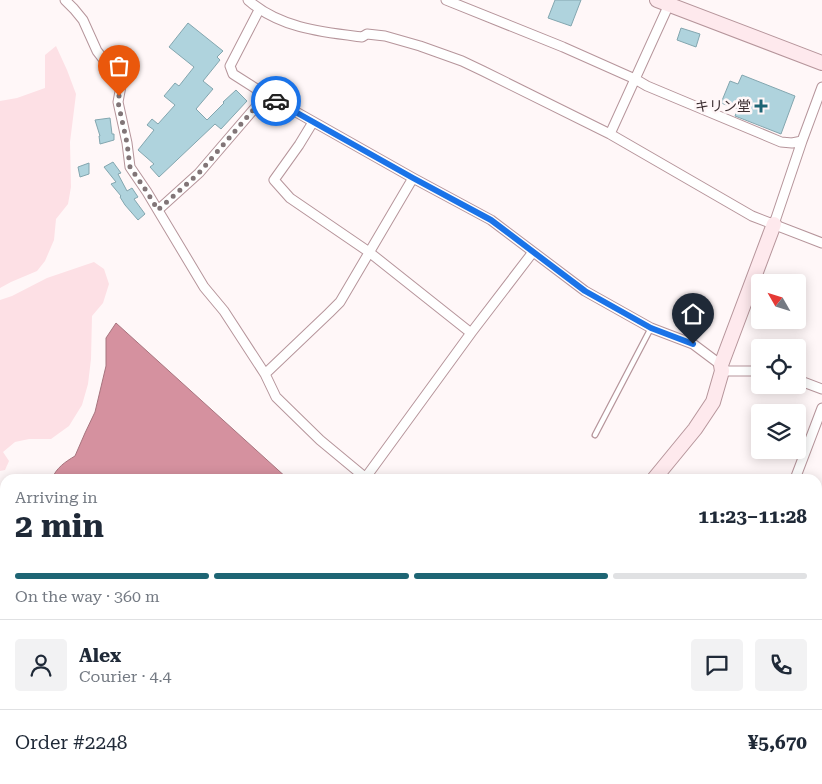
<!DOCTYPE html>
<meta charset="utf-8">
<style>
body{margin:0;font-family:"Roboto Serif","Noto Sans JP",serif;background:#f2f2f3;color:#1f2937;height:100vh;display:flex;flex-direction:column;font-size:19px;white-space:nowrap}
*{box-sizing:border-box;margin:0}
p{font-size:16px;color:#747a83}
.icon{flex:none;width:28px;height:28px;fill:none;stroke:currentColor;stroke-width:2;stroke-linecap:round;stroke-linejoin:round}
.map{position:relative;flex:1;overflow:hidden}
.side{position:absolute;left:0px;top:474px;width:822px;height:311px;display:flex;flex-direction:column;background:#fff;border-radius:15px 15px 0 0;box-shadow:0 2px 12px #0003}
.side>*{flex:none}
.needle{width:32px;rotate:309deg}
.controls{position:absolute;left:751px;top:274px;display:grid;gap:10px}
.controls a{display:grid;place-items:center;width:55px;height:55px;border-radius:5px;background:#fff;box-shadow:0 2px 12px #0003;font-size:25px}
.pin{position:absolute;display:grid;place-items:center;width:42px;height:42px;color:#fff;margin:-51px -21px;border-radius:50% 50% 50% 0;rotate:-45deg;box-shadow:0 0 5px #0007}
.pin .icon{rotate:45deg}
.courier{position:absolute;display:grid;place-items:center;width:50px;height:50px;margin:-25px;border:4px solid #1a73e8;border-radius:50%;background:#fff;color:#222;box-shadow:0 1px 6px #0007}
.summary em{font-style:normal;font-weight:700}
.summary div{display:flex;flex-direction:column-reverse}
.summary{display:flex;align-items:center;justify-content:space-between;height:85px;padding:0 15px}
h1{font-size:32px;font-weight:700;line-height:38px}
.bar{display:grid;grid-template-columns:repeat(4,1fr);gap:8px 5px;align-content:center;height:60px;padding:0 15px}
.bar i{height:6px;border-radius:4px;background:#e0e1e3}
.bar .selected{background:#1e6574}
.bar p{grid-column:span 4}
.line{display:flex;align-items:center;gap:12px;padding:0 15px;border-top:1px solid #e0e1e3}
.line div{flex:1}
.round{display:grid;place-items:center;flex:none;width:52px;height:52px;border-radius:5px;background:#f2f2f3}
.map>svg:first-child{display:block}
.green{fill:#fde0e5}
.water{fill:#d5919f;stroke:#a7747e}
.building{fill:#afd3dd;stroke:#83a6af}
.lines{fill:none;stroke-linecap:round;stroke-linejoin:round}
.lane-casing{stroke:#b6959b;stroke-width:7}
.street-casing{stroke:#b6959b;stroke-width:11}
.secondary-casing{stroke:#b6959b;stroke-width:16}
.lane{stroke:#fff;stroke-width:4.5}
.street{stroke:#fff;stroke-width:9}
.secondary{stroke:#fee9ed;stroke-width:14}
.done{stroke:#817577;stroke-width:5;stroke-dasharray:0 9}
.route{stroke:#1a73e8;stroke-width:6}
.poi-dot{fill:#1e6574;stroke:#fff7f8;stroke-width:2}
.labels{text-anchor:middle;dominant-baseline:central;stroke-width:5;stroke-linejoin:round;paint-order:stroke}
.poi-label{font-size:14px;fill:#3d2f32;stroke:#fff7f8;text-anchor:end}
</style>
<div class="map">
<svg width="822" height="784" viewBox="0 0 822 784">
<rect width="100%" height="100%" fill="#fff7f8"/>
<path class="green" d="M56 46 67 70 76 94 70 142 71 187 68 204 56 219 54 240 45 261 37 271 11 282 0 288V101L17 98 45 88V55Z
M94 262 104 269 109 284 103 303 92 316 91 359 88 384 82 405 69 426 51 439H29L15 442 3 452 9 461 5 470 0 471V300L12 296 47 278Z
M5 738V780H133L131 784H0V741Z
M304 780H468L466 784H299Z"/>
<path class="water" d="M116 323 288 479H52C56 468 65 462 75 456L85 433 95 412 106 366V338Z"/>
<path class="building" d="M555 0H581L571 26 548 18Z
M188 23 223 51 217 57 220 60 203 81 213 89 196 109 207 120 224 103 223 102 236 90 247 101 221 129 215 124 159 177 150 167 154 164 138 150 154 130 147 125 152 119 158 124 175 105 164 96 175 83 179 86 194 67 169 47Z
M681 28 700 34 696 47 677 40Z
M742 75 795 96 781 134 735 116 738 109 721 103 730 81 738 84Z
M110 118 112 134H114V140L100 144 99 136H100L95 120Z
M113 162 121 173 118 174 127 191 132 188 138 197 134 199 145 214 138 220 125 205 120 197 121 196 111 184 116 182 104 167Z
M89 163V174L80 177 78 167Z"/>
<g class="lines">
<defs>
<path id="lane" d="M595 435 651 328"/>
<path id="street" d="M65 0 74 9 83 20 97 51 118 78 121 86 118 102 127 143 130 167 147 192 204 287 224 311 265 374 276 397 320 440 367 479
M248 0C280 28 321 32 362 37L367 34 385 36 420 46 462 61 483 71 610 134 752 216 822 243
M446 0 563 47 635 79 647 86 781 142 792 143 802 141
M259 10 230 66 233 74 266 95 413 178 491 220 585 291 651 328 693 344 721 365
M313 122 299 145 274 180 290 198 369 252 471 333
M610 134 671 0
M158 210 199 173 266 95
M774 224 802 141 822 87
M722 371H760
M265 374 329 313 340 302 413 178
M798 380 822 389
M366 477 471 333 533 252
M795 479 822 408
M268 784 274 780
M477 784 479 780"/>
<path id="secondary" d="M657 0 822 63
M654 479 695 429 713 402 722 371 721 365 774 224
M818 661 822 660
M675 784 676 780"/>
</defs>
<use href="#lane" class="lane-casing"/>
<use href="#street" class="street-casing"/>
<use href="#secondary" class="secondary-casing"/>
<use href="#lane" class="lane"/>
<use href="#street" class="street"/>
<use href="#secondary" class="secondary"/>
</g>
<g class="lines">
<path class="done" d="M119 96 118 102 127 143 130 167 147 192 158 210 199 173 266 95 276 101"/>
<path class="route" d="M276 101 413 178 491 220 585 291 651 328 693 344"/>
</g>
<path class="poi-dot" d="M758.5 98.5h5v5h5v5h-5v5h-5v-5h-5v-5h5z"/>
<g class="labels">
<g class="poi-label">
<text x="751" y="106">キリン堂</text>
</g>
</g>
</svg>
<div class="controls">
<a><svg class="needle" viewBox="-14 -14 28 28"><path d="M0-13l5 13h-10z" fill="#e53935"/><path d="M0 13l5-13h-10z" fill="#747a83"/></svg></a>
<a><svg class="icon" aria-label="locate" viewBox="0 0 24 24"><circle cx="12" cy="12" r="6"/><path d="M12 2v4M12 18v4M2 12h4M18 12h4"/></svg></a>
<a><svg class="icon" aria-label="layers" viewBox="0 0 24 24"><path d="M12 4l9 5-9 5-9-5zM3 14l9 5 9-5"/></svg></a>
</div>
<div class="pin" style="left:119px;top:96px;background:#ea580c"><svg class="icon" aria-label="bag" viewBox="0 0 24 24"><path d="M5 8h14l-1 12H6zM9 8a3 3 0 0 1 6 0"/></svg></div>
<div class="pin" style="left:693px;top:344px;background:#1f2937"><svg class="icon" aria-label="home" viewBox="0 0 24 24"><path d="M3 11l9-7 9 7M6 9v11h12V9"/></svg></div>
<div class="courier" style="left:276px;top:101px"><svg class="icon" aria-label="car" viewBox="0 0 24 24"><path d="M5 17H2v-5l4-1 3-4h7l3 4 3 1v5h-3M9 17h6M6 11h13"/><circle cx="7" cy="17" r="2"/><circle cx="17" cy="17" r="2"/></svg></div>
<section class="side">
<div class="summary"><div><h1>2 min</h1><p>Arriving in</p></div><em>11:23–11:28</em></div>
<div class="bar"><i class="selected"></i><i class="selected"></i><i class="selected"></i><i></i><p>On the way · 360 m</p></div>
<div class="line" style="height:90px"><a class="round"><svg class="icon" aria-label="person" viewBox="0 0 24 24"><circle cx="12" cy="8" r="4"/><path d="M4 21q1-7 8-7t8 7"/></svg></a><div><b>Alex</b><p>Courier · 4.4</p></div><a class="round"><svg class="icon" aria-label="chat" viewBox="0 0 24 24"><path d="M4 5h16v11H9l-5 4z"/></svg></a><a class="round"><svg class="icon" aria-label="phone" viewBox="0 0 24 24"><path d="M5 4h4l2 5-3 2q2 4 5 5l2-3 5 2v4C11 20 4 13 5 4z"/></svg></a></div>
<div class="line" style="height:65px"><div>Order #2248</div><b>¥5,670</b></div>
</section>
</div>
